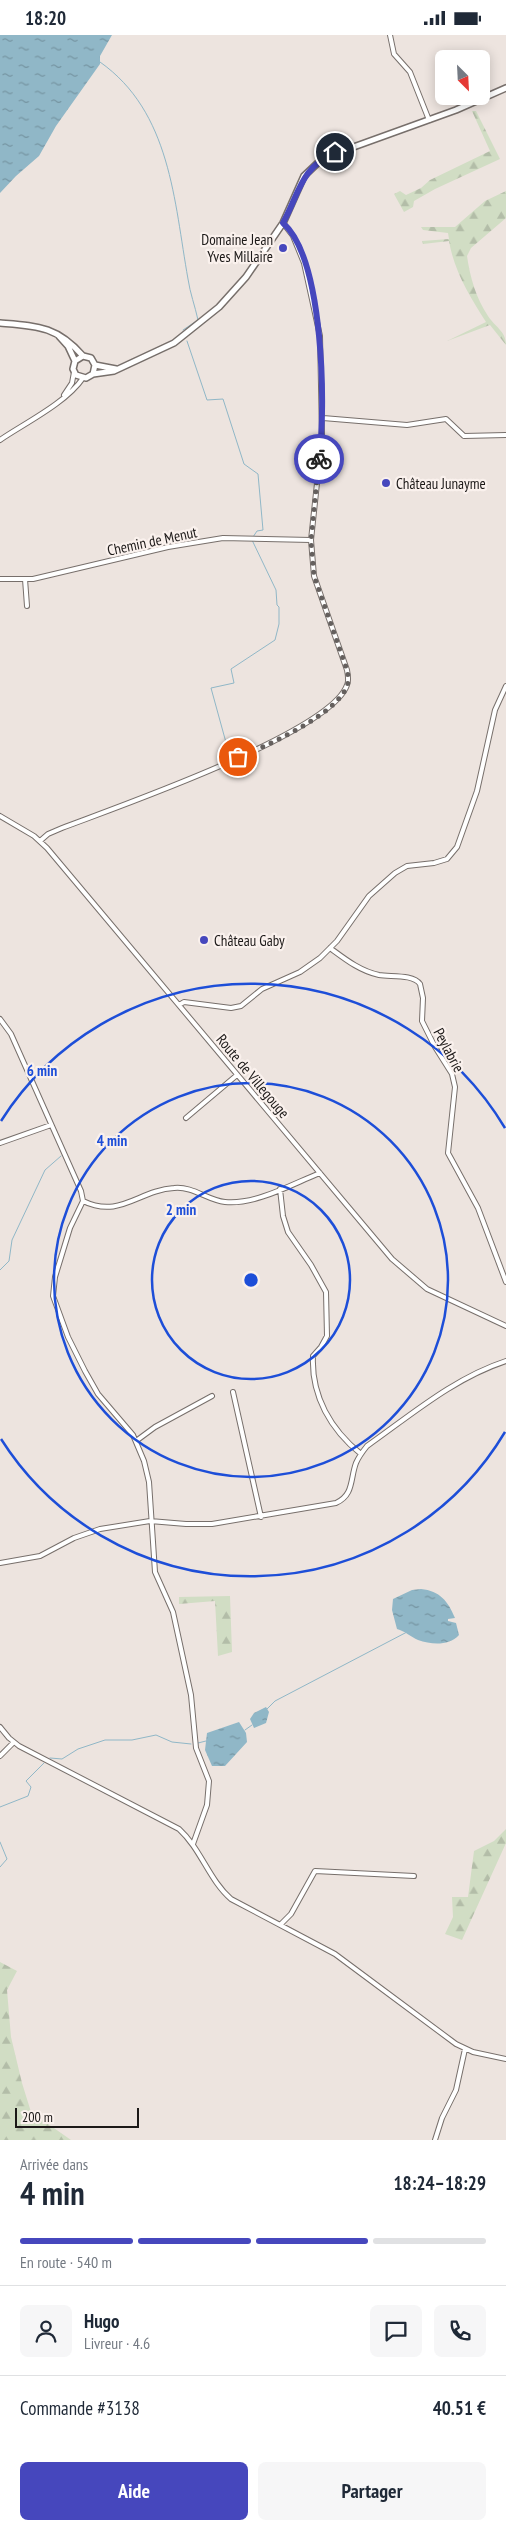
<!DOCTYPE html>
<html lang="fr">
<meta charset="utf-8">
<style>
body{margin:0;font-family:"PT Sans Narrow",sans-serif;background:#f6f6f7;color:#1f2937;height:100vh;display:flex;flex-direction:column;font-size:19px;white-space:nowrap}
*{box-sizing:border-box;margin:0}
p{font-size:16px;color:#747a83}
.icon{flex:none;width:28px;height:28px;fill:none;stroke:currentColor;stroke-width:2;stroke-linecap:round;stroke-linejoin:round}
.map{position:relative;height:2105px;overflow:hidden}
.side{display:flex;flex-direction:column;background:#fff;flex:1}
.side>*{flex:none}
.needle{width:32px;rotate:156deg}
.tools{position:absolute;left:435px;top:15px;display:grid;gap:10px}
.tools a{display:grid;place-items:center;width:55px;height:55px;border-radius:8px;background:#fff;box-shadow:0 2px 12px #0003;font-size:25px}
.scale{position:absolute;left:15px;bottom:12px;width:124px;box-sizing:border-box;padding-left:5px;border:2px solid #1c1918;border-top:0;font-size:14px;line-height:18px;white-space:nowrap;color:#1c1918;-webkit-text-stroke:4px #faf1ed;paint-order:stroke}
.pin{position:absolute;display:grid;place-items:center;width:42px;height:42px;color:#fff;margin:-21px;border:2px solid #fff;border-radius:50%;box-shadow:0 1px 5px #0007}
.courier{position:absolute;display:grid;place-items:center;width:50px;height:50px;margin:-25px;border:4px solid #4647bd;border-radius:50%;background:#fff;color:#222;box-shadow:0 1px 6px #0007}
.headline em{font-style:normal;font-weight:800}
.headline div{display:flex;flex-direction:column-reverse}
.headline{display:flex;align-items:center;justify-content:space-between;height:85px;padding:0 20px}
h1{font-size:32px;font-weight:800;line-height:38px}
.bar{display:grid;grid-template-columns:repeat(4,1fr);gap:8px 5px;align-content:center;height:60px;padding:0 20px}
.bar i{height:6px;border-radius:4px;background:#e0e1e3}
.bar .on{background:#4647bd}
.bar p{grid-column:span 4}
.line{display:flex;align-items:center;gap:12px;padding:0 20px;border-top:1px solid #e0e1e3}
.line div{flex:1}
.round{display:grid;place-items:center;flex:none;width:52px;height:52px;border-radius:8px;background:#f6f6f7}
.action{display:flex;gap:10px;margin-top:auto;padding:10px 20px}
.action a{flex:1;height:58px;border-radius:8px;background:#4647bd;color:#fff;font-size:20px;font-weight:800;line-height:58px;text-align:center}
.action a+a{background:#f6f6f7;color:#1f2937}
.status{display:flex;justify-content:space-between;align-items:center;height:35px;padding:0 25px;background:#fff;direction:ltr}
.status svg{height:14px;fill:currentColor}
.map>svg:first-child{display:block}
.forest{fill:url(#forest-firs)}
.water{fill:url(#water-ripples)}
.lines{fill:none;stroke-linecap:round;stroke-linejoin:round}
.stream{stroke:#90b7c7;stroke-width:1}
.minor-casing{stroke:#776f6b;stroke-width:6}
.major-casing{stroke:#776f6b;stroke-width:8}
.minor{stroke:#fff;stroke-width:4}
.major{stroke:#fff;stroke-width:5}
.done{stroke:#65605e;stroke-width:5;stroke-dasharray:0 9}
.route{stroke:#4647bd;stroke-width:6}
.ring{fill:none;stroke:#1d4ed8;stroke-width:2.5}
.poi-dot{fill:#4647bd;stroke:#faf1ed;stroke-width:2}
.labels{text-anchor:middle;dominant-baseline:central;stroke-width:4.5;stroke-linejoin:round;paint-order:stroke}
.poi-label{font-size:15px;fill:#1c1918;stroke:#faf1ed;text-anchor:start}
.street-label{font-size:15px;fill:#1c1918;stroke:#faf1ed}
.centre{fill:#1d4ed8;stroke:#faf1ed;stroke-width:2.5}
.ring-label{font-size:15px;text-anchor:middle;font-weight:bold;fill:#1d4ed8;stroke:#faf1ed;stroke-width:4.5;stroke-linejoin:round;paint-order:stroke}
</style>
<div class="status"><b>18:20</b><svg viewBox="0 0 49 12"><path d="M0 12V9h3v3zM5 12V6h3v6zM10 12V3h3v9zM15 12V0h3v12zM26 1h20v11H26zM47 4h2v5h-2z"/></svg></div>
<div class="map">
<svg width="506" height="2105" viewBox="0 0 506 2105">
<defs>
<pattern id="forest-firs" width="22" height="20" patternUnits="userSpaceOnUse" patternTransform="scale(1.25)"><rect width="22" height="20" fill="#d1ddc4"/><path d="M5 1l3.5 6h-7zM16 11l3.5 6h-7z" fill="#b3bda8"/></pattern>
<pattern id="water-ripples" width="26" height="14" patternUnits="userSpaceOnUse" patternTransform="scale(1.25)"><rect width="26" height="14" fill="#90b7c7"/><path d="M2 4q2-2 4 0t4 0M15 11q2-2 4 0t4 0" fill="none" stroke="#7594a1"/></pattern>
</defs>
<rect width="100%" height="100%" fill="#ede4df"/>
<path class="forest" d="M472 76H476L500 124 435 154 414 166 413 172 404 177 394 159 400 156 406 160 421 153 430 145 490 116Z
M506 156V183L471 213 467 221C470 242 476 263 488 281 495 292 506 296 506 310L490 290 447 306 486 287C470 262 454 236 449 206L423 209 422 206 449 204 448 198 423 195 421 192H455L485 166Z
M230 1561 232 1617 218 1621 215 1566 179 1569V1562Z
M506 1794V1808L462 1905 445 1899 453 1882 452 1862H468L474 1816 494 1806Z
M0 1927 17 1936 7 1955 11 2002 22 2048 31 2077 71 2105H0Z"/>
<path class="water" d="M0 0H112L100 21V29L56 91 39 121 16 141 0 158Z
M421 1554C440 1556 448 1566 455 1583L448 1584V1586L456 1588 459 1600C449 1611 432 1610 418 1605 411 1602 405 1596 397 1594L392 1575 393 1564 412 1555Z
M266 1672 269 1677 266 1688 254 1693 250 1684 254 1678Z
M239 1687 246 1698 247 1707 225 1731H212L205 1715 207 1698Z"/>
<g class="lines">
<path class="stream" d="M100 27C171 77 174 166 188 244 190 258 195 271 198 285L183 295
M187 306 207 365 223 364 244 429 258 439 263 495 257 496 253 502
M230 722 211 653 234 648 231 634 275 605 279 589V572L277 570 276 555 252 505
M0 1235 9 1226 12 1205 45 1135 61 1121
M267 1674 275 1666 407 1597
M245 1695 252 1690
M198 1708 206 1706
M50 1723 62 1724 78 1714 105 1705H132L156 1700 172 1707 191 1709
M0 1772 28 1761 31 1752 26 1746 44 1728
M0 1807 7 1824 0 1832"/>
<defs>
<path id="minor" d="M390 0 394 19 410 37 429 85
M64 360 72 348 74 337
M323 383 407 390 446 384 464 401 506 400
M0 405C25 388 66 368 83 343
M0 544H33L168 512 223 503 311 505
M25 544 27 571
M0 781 34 801 47 813 392 1224 427 1254 506 1291
M40 806 48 799 62 793C114 773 331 698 347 650 349 646 348 640 347 635L314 541 311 505 322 401 320 301 304 228 293 201 283 188
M330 913C345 924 360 936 379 940 391 942 413 939 420 949L423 963 422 986 435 1012 452 1039 455 1052 448 1118 478 1173 506 1247
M179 970 184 967 231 973 241 971 262 954 300 937 320 923 337 906 369 861 395 838 407 831 434 828 447 824 457 812 477 756 495 675 506 651
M0 984 11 999 81 1156 83 1166C120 1184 139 1155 174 1153 193 1151 207 1165 225 1167 256 1170 292 1149 320 1138
M186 1083 237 1040
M0 1108 51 1090
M280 1154 283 1181 288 1197 311 1230 326 1257 327 1301 321 1312 313 1321C311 1361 331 1395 361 1419
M83 1166 70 1193 55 1242 53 1261 68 1302 85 1336 98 1359 133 1400 144 1426 149 1447 155 1537 173 1577 191 1660 196 1713 209 1746 207 1770 193 1809
M233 1357 261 1482
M136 1406 155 1392 212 1361
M0 1528 40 1521 74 1503 100 1494 150 1486 186 1489H212L336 1468C354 1460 350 1444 356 1428 359 1421 363 1416 367 1411 411 1380 454 1343 506 1326
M0 1692 9 1703 19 1711 179 1794C201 1814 209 1845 231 1864L335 1919 456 2009 473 2017 506 2024
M0 1721 13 1708
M281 1889 291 1879 315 1836 414 1841
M435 2105 442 2083 456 2055 465 2014"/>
<path id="major" d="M0 288C37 291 57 291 83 321
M59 301 68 311 75 326
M95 330 93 339 86 343 76 340 73 334 75 326 83 321 91 323 95 330 116 334
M93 339 114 336 174 308 219 272 246 242 283 188 304 141 323 123 456 75 506 53"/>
</defs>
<use href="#minor" class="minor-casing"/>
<use href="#major" class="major-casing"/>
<use href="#minor" class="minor"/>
<use href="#major" class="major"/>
</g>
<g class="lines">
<path class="done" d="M238 722C267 711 336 680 347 651 349 646 348 640 347 635L314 541 311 506 319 424"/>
<path class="route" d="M319 424C326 373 324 224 283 188 300 157 300 134 335 117"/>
</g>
<g class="ring">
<circle cx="251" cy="1245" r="99"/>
<circle cx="251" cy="1245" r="197"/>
<path d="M505 1397A296 296 0 0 1 1 1404M1 1086A296 296 0 0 1 505 1093"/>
</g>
<g class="poi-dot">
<circle cx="283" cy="213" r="5"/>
<circle cx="386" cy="448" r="5"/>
<circle cx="204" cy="905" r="5"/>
</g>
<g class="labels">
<g class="poi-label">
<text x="273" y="204" text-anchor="end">Domaine Jean<tspan x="273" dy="17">Yves Millaire</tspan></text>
<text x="396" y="448">Château Junayme</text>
<text x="214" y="905">Château Gaby</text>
</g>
<g class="street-label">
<text transform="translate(152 506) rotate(-12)">Chemin de Menut</text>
<text transform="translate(449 1015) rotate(62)">Peylabrie</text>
<text transform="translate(253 1041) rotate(50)">Route de Villegouge</text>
</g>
</g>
<circle cx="251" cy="1245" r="8" class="centre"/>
<g class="ring-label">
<text x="42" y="1041">6 min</text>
<text x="112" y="1111">4 min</text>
<text x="181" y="1180">2 min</text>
</g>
</svg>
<div class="tools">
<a><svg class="needle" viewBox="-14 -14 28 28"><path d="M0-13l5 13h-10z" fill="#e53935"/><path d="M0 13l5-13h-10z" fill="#747a83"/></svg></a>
</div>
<div class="scale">200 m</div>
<div class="pin" style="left:238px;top:722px;background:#ea580c"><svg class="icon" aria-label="bag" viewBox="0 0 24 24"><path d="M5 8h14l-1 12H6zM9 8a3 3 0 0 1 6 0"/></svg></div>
<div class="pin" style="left:335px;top:117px;background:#1f2937"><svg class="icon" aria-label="home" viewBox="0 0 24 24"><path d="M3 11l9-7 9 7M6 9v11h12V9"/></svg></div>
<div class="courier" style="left:319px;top:424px"><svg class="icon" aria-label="bike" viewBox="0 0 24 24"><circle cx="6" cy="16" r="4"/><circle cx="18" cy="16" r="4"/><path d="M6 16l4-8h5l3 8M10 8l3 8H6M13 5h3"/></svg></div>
</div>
<section class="side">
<div class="headline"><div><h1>4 min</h1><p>Arrivée dans</p></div><em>18:24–18:29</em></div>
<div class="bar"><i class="on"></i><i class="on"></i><i class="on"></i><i></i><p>En route · 540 m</p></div>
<div class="line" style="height:90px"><a class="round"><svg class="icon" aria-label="person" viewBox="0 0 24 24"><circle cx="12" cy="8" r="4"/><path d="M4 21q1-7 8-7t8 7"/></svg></a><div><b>Hugo</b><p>Livreur · 4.6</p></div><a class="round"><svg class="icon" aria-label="chat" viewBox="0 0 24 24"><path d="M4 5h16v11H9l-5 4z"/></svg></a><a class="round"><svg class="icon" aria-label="phone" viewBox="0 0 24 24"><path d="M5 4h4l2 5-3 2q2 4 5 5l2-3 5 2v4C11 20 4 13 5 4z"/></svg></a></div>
<div class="line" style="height:65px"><div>Commande #3138</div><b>40.51 €</b></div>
<div class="action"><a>Aide</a><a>Partager</a></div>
</section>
